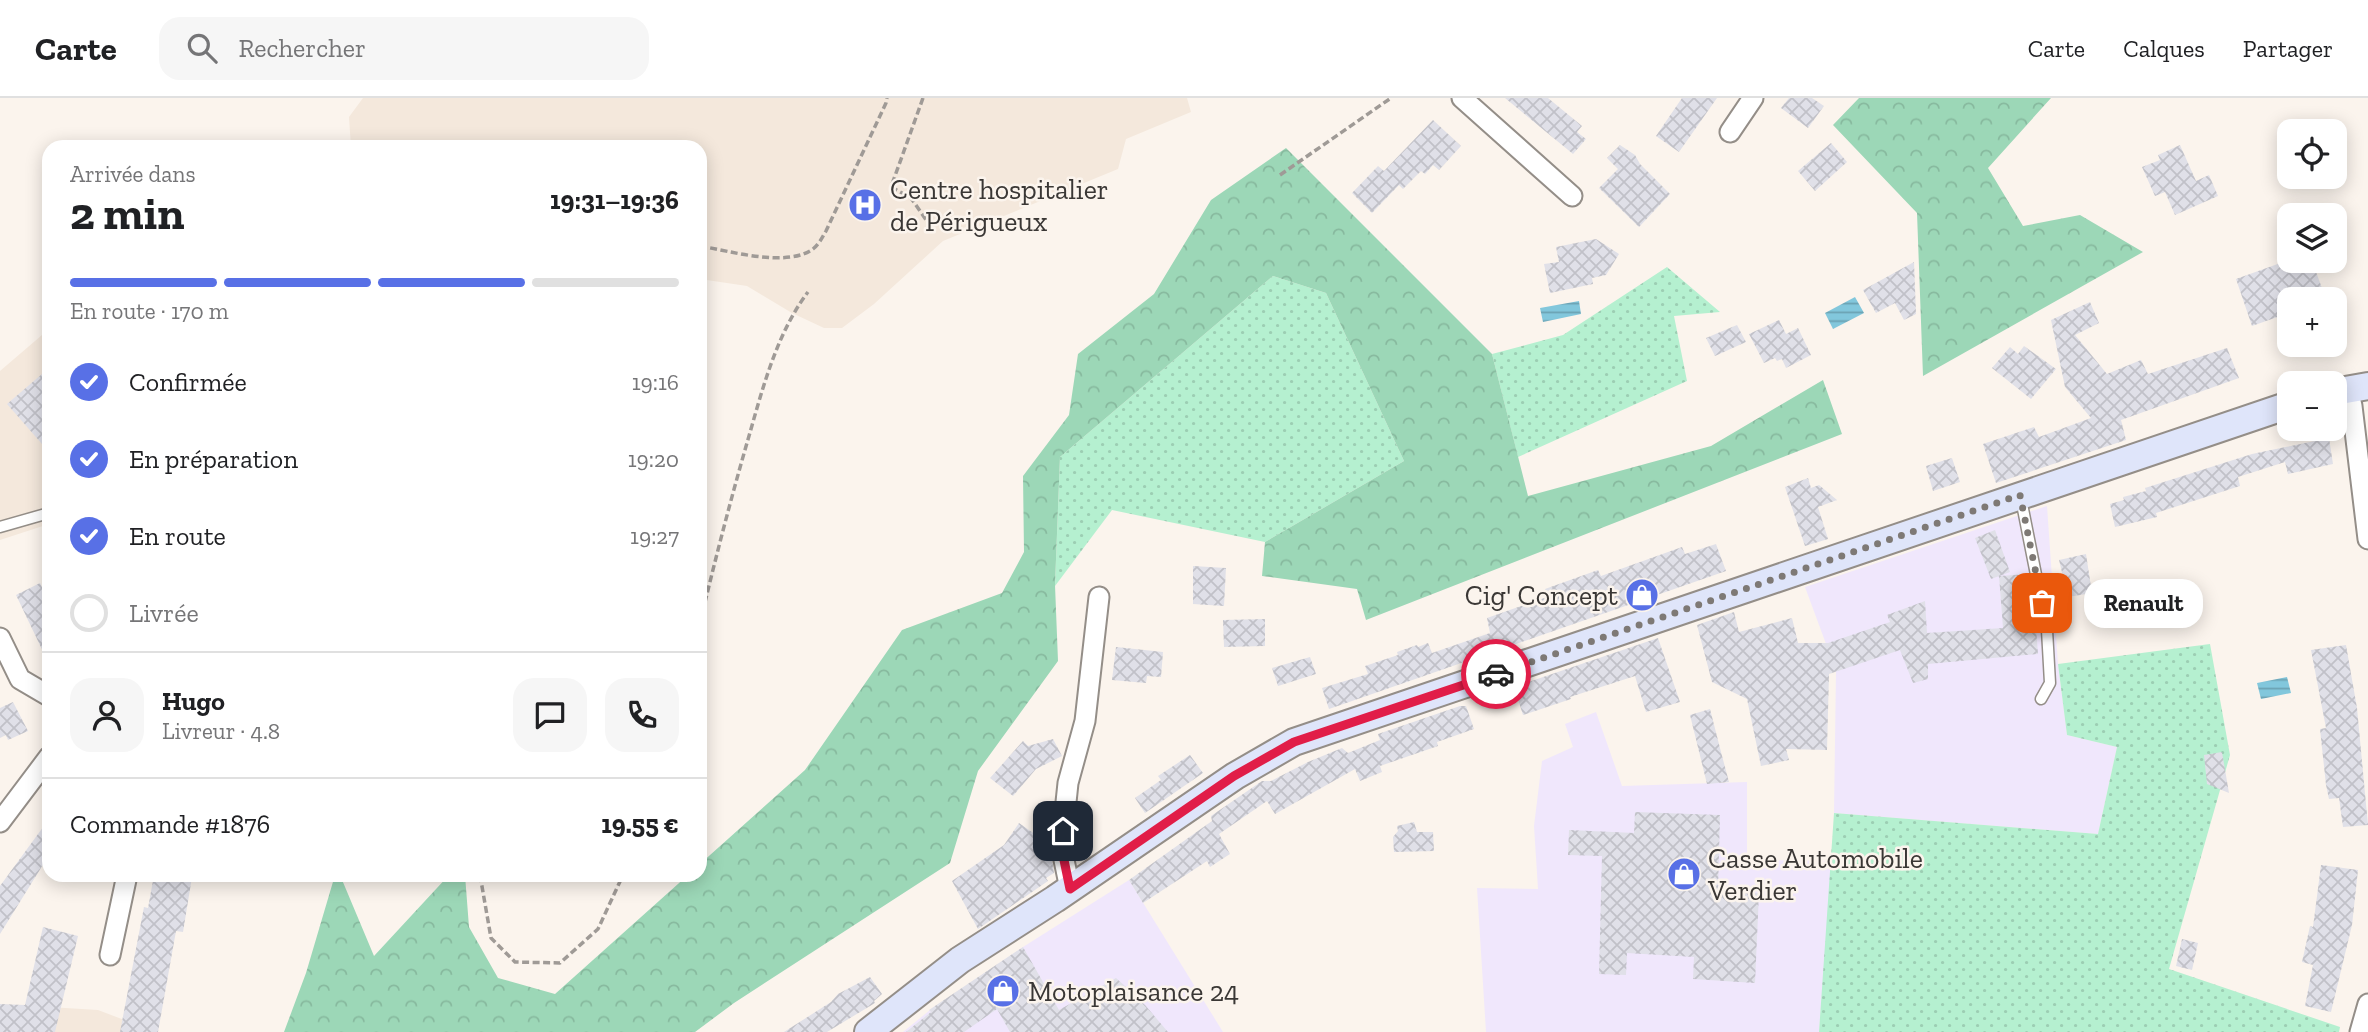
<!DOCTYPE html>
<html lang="fr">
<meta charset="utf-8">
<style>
body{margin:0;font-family:"Zilla Slab",serif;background:#f6f6f6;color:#202124;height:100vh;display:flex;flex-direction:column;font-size:26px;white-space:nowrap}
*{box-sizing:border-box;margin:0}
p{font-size:23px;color:#757577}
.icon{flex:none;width:38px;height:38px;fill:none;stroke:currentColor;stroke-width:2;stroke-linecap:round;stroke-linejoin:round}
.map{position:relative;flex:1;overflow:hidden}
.details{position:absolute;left:42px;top:42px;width:665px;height:742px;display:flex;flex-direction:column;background:#fff;border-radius:21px;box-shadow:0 4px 18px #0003}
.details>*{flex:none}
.tools{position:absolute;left:2277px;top:21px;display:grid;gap:14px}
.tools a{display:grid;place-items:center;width:70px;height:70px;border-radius:14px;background:#fff;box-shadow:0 4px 18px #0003;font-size:35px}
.pin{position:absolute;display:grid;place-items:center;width:60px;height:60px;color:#fff;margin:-30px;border-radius:14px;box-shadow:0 4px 10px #0006}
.courier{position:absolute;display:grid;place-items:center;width:70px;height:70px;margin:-35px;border:5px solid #e11d48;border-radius:50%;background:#fff;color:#222;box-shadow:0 2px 9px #0007}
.bubble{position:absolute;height:49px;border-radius:21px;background:#fff;box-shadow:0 4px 18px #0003;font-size:23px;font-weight:800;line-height:49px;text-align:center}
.head em{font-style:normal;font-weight:800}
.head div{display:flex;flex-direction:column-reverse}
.head{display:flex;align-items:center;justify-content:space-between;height:119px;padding:0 28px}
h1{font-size:46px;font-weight:800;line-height:52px}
.bar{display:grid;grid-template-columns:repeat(4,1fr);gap:10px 7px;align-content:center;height:84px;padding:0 28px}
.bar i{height:9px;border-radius:5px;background:#e0e0e0}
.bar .current{background:#5870e6}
.bar p{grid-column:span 4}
.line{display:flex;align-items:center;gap:18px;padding:0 28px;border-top:2px solid #e0e0e0}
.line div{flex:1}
.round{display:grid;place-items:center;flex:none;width:74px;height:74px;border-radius:21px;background:#f6f6f6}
ol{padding:0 28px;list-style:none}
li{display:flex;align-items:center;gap:21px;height:77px}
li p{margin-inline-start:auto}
li .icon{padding:7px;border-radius:50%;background:#5870e6;color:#fff;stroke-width:4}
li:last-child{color:#757577}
li i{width:38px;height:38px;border:4px solid #e0e0e0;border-radius:50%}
header{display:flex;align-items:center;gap:42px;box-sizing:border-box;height:98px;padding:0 35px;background:#fff;border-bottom:2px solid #e0e0e0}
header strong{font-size:33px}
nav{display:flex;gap:38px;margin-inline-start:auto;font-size:24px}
.search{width:490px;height:63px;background:#f6f6f6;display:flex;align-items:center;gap:18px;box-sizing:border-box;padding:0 24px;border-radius:21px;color:#757577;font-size:26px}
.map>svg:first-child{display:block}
.built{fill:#f4e8dc}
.industrial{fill:#f0e7fc}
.grass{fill:url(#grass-dots)}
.forest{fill:url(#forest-crowns)}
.water{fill:url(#water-rules)}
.building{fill:url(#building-cross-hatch)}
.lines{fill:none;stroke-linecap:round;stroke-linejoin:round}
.service-casing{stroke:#948e88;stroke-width:13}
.minor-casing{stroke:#948e88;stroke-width:23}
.secondary-casing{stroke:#948e88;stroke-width:30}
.path{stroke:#9f9a96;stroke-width:3.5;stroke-dasharray:7 3.5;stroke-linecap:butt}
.service{stroke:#fff;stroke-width:10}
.minor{stroke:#fff;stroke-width:19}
.secondary{stroke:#dfe5fa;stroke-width:26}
.done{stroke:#7e7975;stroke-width:7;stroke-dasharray:0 12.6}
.route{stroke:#e11d48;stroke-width:9}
.labels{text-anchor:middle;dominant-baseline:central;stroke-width:5;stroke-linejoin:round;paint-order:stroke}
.poi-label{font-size:28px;fill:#3a3735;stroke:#fbf4ed;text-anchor:start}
</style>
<header>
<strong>Carte</strong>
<div class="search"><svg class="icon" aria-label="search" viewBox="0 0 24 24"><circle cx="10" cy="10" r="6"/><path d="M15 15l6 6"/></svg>Rechercher</div>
<nav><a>Carte</a><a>Calques</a><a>Partager</a></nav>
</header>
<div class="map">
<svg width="2368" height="934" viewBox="0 0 2368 934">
<defs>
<pattern id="grass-dots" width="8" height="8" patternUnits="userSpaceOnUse" patternTransform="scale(1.75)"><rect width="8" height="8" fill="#b5f0d0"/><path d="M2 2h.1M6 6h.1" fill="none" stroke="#9cceb3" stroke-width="1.8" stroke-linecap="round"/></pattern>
<pattern id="forest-crowns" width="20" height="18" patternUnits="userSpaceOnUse" patternTransform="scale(1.75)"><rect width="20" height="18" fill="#9cd7b7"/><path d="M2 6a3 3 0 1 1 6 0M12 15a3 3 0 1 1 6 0" fill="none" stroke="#87b99e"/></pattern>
<pattern id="water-rules" width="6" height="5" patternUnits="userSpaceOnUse" patternTransform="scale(1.75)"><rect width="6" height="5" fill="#82c7dc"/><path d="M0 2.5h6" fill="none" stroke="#6ba2b3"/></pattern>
<pattern id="building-cross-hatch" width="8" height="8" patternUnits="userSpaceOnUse" patternTransform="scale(1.75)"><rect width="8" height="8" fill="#e0e0e8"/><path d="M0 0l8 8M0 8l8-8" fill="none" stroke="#c1c1c8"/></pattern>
</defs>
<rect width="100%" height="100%" fill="#fbf4ed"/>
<path class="built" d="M363 0H1187L1191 14 1126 41 1118 71 943 143 874 206 842 230H824L792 215 747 188 700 181V49H351L349 19Z
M49 231V426L0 442V273Z
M0 906 98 912 156 934H0Z"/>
<path class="industrial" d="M2047 408 2058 566 2067 637 2117 649 2098 736 1834 715 1836 573 1805 489Z
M1596 614 1622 688 1747 684V762L1832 763 1819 934H1486L1477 790 1538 791 1534 728 1542 663 1573 649 1565 626Z
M1129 782 1223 934H903L930 912 1023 849Z"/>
<path class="grass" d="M1667 169 1720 214 1674 218 1687 283 1518 359 1492 256 1563 237Z
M1273 178 1326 195 1404 363 1265 444 1112 412 1055 488 1060 359Z
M2210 546 2230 657 2169 871 2340 929 2339 934H1819L1834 715 2098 736 2117 649 2067 637 2058 566Z"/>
<path class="forest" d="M1859 0H2051L1988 70 2023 128 2080 117 2143 154 1923 278 1917 115 1833 27Z
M1286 50 1492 256 1528 398 1711 348 1823 282 1842 336 1366 522 1357 491 1262 478 1265 444 1404 363 1326 195 1273 178 1060 359 1055 487 1058 563 978 673 950 765 734 905 695 934H284L306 875 335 777H340L374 858 449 777H465L469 829 498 880 555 896 688 777H700V766L805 672 902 532 1002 495 1024 454 1023 378 1069 317 1078 256 1154 196 1211 102Z"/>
<path class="water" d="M1855 199 1864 215 1833 231 1825 215Z
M1579 203 1581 216 1543 224 1540 210Z
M2287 579 2291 595 2261 601 2257 585Z"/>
<path class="building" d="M1505 0H1548L1582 28 1577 34 1586 41 1573 56Z
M1682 0H1717L1679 54 1656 38Z
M1789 0H1812L1824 8 1808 30 1781 10Z
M1433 22 1461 48 1439 72 1433 67 1425 76 1421 73 1403 91 1399 87 1372 115 1352 95 1378 68 1384 73Z
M1831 45 1847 64 1815 93 1798 73Z
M1620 47 1635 57 1640 66 1670 96 1639 129 1599 90 1618 71 1607 60Z
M2180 47 2196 83 2209 77 2218 98 2175 117 2165 94 2155 98 2142 69 2160 62 2158 57Z
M1596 141 1619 156 1606 177 1592 180 1593 186 1550 195 1544 166 1559 164 1556 149Z
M2286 163H2312L2326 201H2289V215L2252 228 2236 181Z
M1914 164 1916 216 1904 222 1895 205 1876 215 1863 192Z
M2090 204 2099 225 2075 237 2107 276 2141 262 2148 276 2227 250 2239 280 2121 322 2126 342 1996 385 1983 346 2034 329 2039 339 2091 320 2065 289 2051 222Z
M1779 222 1786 236 1798 230 1811 257 1786 270 1782 261 1777 263 1775 260 1764 265 1749 236Z
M1737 227 1746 244 1715 258 1706 240Z
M2024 248 2056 271 2031 301 1992 270 2010 249 2018 256Z
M49 270V354L7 306Z
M2329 340 2333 366 2288 376 2285 364 2238 379 2240 388 2156 415 2157 419 2115 429 2110 406 2124 402 2123 399 2146 393 2145 390 2252 356Z
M1952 360 1960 384 1933 393 1926 368Z
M1808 380 1811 390 1819 387 1837 402 1818 409 1828 441 1805 448 1785 389Z
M1995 432 2010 474 1991 481 1975 440Z
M1716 446 1726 473 1329 611 1322 590 1368 576 1365 568 1398 557 1397 554 1417 547 1418 549 1428 545 1432 555 1490 535 1487 520 1547 499 1545 491 1598 472 1601 478 1682 449 1685 456Z
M2086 456 2092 495 2068 499 2059 462Z
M1193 468 1226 470 1224 508 1193 506Z
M2028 476 2034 503 2038 556 1928 566V581L1913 585 1900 552 1829 576 1827 652 1786 651 1789 662 1761 668 1747 601 1712 584 1697 527 1734 514 1739 534 1792 520 1798 545H1828L1890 524 1887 517 1925 503 1927 535 2003 530 1999 478Z
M40 485 49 504V566L16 497Z
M1265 521V548L1224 549 1223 522Z
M1658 540 1680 604 1646 614 1635 578 1570 599 1571 601 1523 617 1514 589Z
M2346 547 2357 610 2368 727 2343 729 2339 700 2329 701 2326 687 2320 631 2326 630 2311 552Z
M1116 549 1163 554 1161 579 1147 578 1146 585 1112 582Z
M1310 559 1316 576 1278 588 1272 570Z
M13 604 28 633 8 642 6 637 0 640V610Z
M1460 608H1466L1474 631 1437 644 1438 648 1380 668 1382 674 1360 683 1355 671 1275 716 1267 703 1219 736 1230 756 1210 769 1207 763 1143 805 1129 782 1212 723 1211 718 1262 683H1271L1308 664 1342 650 1348 655 1380 642 1378 636Z
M1710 611 1721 654 1729 684 1707 686 1690 617Z
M1053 641 1062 658 1036 671 1013 698 990 680 1023 643 1028 648Z
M2222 654 2229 695 2207 686 2204 657Z
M1190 657 1203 675 1145 715 1135 700 1161 682 1158 678Z
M1050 708 1052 762 1054 775 1046 780 1048 783 978 831 952 783 1004 747 1019 725 1039 739Z
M1635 714 1720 717 1718 794 1759 795 1755 885 1693 881 1694 859 1627 855 1626 877 1599 876 1602 758 1568 757 1569 732 1634 735Z
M49 721V757L0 836V788Z
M1414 724 1417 734H1433L1434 753 1394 754 1393 739 1398 733 1397 728Z
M2321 767 2358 772 2352 827 2331 914 2305 908 2313 867 2302 864 2310 828 2313 829Z
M154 777H187L192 779 183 834 176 833 158 934H120L144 809 148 810Z
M43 829 78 838 55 934H0V906L25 907Z
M2182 841 2198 845 2192 872 2176 868Z
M1023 849 1059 912 1116 880 1145 907 1168 934H1010L997 911 964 934H906L931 914 929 912Z
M870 879 882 896 874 903 875 905 827 934H784L831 904 838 896Z"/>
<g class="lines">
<defs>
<path id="service" d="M2021 401 2047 532 2050 585 2041 601
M0 429 49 415"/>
<path id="minor" d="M1462 0 1572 98
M1730 34 1753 0
M2348 291 2352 308 2368 441
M0 540 20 581 49 598
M0 724 49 659
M1070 791 1064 762 1063 733 1068 685 1085 623 1099 499
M110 857 127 777
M2360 934 2368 906"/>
<path id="secondary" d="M2334 294 2368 288
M868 934 960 862 1055 801 1235 678 1294 644 2289 307"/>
</defs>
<use href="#service" class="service-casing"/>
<use href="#minor" class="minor-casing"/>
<use href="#secondary" class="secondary-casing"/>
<path class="path" d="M923 0 891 89 911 100 931 129
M1280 77 1391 0
M700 148C730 153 787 170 813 151 819 146 822 140 826 133L886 5 887 0
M700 525C715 462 731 400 749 338 763 289 777 235 808 194
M480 777 491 840 515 864 560 865 598 831 623 777"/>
<use href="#service" class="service"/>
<use href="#minor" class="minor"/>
<use href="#secondary" class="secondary"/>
</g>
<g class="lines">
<path class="done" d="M1496 576 2020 397 2042 505"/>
<path class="route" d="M1063 733 1064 762 1070 791 1234 678 1294 644 1496 576"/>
</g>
<defs>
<symbol id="hospital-disc" viewBox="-11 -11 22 22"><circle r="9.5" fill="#5870e6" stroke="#fbf4ed"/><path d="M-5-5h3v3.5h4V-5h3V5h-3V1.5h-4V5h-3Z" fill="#fff"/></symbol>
<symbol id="shop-disc" viewBox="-11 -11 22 22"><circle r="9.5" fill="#5870e6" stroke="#fbf4ed"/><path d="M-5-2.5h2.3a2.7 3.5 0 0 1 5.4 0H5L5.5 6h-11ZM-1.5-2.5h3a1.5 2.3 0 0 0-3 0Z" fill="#fff"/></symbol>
</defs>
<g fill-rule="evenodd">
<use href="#hospital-disc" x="846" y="88" width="38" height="38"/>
<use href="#shop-disc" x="1623" y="478" width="38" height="38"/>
<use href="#shop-disc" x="1665" y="757" width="38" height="38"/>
<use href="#shop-disc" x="984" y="874" width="38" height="38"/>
</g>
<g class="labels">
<g class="poi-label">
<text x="890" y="91">Centre hospitalier<tspan x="890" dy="32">de Périgueux</tspan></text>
<text x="1618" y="497" text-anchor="end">Cig' Concept</text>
<text x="1708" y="760">Casse Automobile<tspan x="1708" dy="32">Verdier</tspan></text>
<text x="1028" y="893">Motoplaisance 24</text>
</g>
</g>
</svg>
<div class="tools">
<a><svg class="icon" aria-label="locate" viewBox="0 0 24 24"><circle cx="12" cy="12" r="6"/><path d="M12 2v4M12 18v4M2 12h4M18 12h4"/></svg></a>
<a><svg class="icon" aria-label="layers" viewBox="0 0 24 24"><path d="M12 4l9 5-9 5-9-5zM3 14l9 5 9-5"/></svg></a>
<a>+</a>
<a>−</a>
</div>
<div class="pin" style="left:2042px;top:505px;background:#ea580c"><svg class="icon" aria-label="bag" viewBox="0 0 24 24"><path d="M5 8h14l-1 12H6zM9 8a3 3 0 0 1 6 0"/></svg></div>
<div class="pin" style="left:1063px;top:733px;background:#1f2937"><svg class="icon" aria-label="home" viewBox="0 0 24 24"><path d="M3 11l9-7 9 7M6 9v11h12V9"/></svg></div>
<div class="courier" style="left:1496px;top:576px"><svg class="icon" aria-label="car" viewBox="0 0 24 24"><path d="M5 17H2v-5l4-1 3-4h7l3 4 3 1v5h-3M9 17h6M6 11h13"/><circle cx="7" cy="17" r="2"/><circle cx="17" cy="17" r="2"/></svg></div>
<div class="bubble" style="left:2084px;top:481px;width:119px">Renault</div>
<section class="details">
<div class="head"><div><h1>2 min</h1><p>Arrivée dans</p></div><em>19:31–19:36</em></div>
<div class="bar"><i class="current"></i><i class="current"></i><i class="current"></i><i></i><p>En route · 170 m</p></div>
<ol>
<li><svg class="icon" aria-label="check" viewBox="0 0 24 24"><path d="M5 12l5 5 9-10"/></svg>Confirmée<p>19:16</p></li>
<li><svg class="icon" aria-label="check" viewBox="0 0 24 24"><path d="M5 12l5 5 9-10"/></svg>En préparation<p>19:20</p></li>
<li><svg class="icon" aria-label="check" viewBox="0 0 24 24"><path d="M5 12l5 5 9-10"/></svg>En route<p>19:27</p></li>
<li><i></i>Livrée</li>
</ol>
<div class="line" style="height:126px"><a class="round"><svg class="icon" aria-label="person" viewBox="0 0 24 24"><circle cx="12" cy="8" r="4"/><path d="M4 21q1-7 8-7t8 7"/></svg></a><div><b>Hugo</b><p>Livreur · 4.8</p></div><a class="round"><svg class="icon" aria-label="chat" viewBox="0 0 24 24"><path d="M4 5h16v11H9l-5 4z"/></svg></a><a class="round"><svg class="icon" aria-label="phone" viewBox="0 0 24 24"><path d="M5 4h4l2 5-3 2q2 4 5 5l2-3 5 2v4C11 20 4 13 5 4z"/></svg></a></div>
<div class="line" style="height:91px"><div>Commande #1876</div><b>19.55 €</b></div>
</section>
</div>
